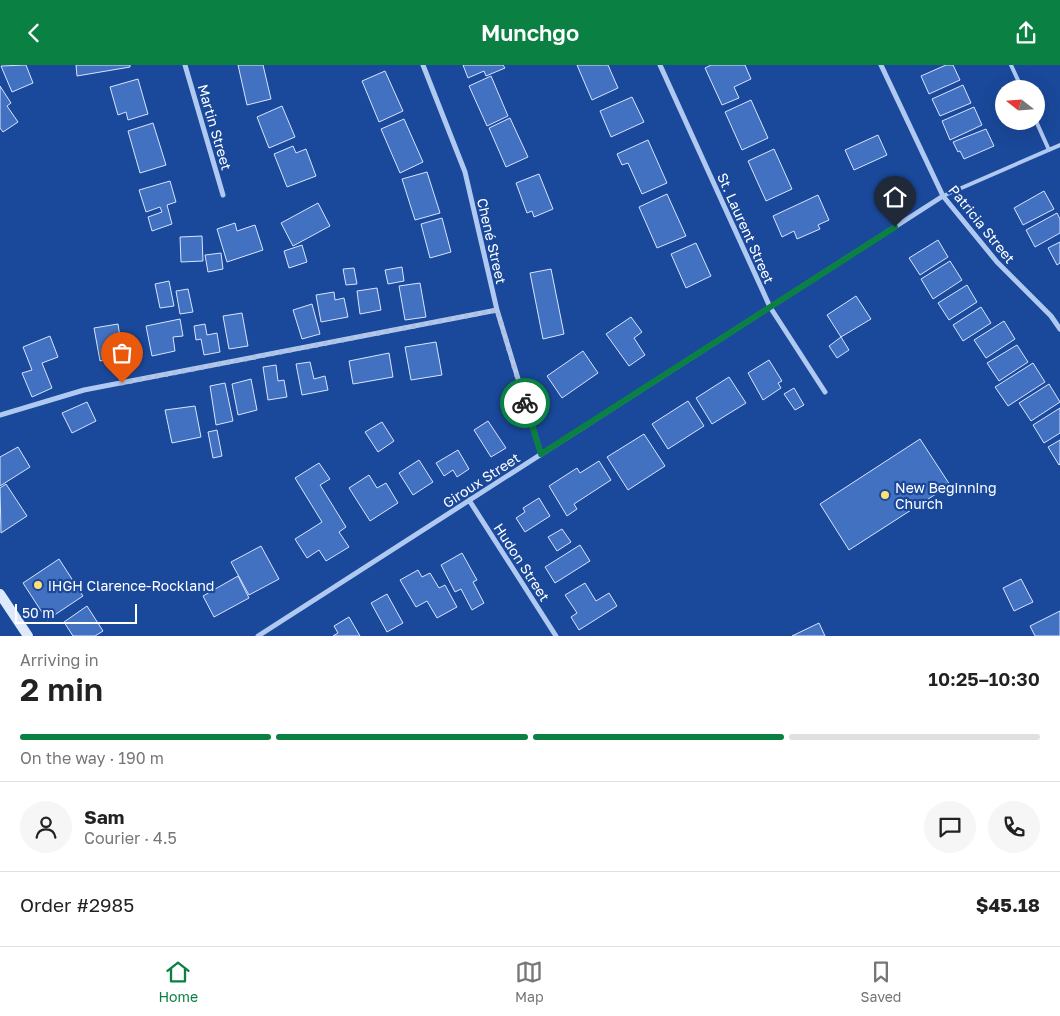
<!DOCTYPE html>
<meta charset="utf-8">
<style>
body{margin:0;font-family:"Golos Text",sans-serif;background:#f6f6f6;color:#222;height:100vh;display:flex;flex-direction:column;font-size:19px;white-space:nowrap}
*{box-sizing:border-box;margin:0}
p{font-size:16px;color:#767676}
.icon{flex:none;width:28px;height:28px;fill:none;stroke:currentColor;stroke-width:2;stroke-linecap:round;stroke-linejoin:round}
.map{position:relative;height:571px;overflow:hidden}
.drawer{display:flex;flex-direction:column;background:#fff;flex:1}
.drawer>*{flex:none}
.needle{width:32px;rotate:287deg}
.buttons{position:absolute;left:995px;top:15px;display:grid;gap:10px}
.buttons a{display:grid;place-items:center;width:50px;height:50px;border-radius:50%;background:#fff;box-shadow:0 5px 20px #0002;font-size:25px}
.scale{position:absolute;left:15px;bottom:12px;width:122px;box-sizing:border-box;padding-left:5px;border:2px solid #fff;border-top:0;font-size:14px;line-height:18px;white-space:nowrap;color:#fff;-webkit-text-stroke:4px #1a489a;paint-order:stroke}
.pin{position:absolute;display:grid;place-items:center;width:42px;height:42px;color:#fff;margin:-51px -21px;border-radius:50% 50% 50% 0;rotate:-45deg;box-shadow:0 0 5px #0007}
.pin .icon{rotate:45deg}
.courier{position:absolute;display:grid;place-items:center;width:50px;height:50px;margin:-25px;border:4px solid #0b8043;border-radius:50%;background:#fff;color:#222;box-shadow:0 1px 6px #0007}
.head em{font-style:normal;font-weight:600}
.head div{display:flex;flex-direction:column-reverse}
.head{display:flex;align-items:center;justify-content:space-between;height:85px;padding:0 20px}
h1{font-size:32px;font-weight:600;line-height:38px}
.bar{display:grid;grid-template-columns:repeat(4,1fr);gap:8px 5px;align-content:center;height:60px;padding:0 20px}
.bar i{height:6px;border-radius:4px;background:#e0e0e0}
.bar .selected{background:#0b8043}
.bar p{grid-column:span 4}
.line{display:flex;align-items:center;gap:12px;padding:0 20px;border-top:1px solid #e0e0e0}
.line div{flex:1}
.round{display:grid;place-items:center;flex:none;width:52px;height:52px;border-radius:26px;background:#f6f6f6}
header{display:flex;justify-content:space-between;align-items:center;height:65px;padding:0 20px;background:#0b8043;color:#fff;font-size:22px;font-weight:600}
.tab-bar{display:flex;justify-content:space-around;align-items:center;height:70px;border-top:1px solid #e0e0e0;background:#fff;font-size:14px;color:#767676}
.tab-bar a{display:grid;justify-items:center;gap:2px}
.tab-bar .selected{color:#0b8043}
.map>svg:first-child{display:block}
.building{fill:#4371c1;stroke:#d7e5fc}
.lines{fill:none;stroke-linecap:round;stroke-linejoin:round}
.lane{stroke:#b0c9f1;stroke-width:4}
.street{stroke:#b0c9f1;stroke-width:5}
.secondary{stroke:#dee9fc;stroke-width:10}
.done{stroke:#afbfdc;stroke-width:5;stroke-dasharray:0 9}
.route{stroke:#0b8043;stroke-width:6}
.poi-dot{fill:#ffe070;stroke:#1a489a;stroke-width:2}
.labels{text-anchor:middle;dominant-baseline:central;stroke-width:4.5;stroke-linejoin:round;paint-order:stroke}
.street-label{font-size:14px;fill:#fff;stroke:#1a489a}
.poi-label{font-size:14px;fill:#fff;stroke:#1a489a;text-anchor:start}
</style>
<header><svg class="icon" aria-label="back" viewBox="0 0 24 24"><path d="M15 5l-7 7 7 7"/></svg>Munchgo<svg class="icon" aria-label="share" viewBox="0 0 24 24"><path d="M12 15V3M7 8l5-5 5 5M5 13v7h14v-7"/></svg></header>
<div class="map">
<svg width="1060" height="571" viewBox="0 0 1060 571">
<rect width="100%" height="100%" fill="#1a489a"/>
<path class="building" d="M26 0 33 18 12 27 1 1Z
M76 0H130V2L77 11Z
M238 0H263L271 34 247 40Z
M463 0H503L505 3 486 11 484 6 468 13Z
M577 0H608L618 23 592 35Z
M711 0H745L751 14 734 22 739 33 722 40 705 3Z
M946 0H953L960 15 929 29 921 11Z
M385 6 403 46 379 57 362 16Z
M491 11 508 51 487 61 469 21Z
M138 14 148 49 128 55 126 47 118 50 110 22Z
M963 20 971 38 940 51 932 34Z
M0 21 11 38 7 41 18 57 3 67 0 63Z
M632 32 644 57 611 72 600 46Z
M751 35 768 73 742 85 725 47Z
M282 41 295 72 269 83 257 52Z
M974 42 982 60 950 75 942 56Z
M510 53 528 92 506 102 489 63Z
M404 54 423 97 400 108 381 64Z
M153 58 166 100 140 108 128 66Z
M986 64 994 81 964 94 960 86 958 87 953 77Z
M878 70 887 90 854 105 845 85Z
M648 75 667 118 642 129 628 98 622 100 617 89Z
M293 81 296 88 306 84 316 111 287 122 274 89Z
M774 84 792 124 766 136 748 96Z
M427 107 440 148 415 155 402 114Z
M539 109 553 144 534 152 532 146 527 148 516 118Z
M170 116 176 137 167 140 172 159 152 166 148 152 162 147 160 142 146 147 139 125Z
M1044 126 1054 144 1023 160 1014 143Z
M667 129 686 171 657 183 639 142Z
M818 130 829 155 818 160 820 164 797 174 794 166 782 172 773 151Z
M318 138 330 161 293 181 281 158Z
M1057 148 1060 154V168L1035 182 1026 165Z
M442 153 451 187 430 193 421 159Z
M235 158 237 166 255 160 263 185 227 197 217 164Z
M202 171 203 196 181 197 180 172Z
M938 175 948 192 920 210 909 193Z
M1060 177V198L1057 200 1048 183Z
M696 178 711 211 686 223 671 189Z
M302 180 307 197 289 203 284 186Z
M221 188 223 204 208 207 205 190Z
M950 196 962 215 933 234 921 214Z
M402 202 404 216 388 219 385 205Z
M354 203 357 219 346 220 343 204Z
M551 204 564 269 543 274 530 208Z
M169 216 174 241 160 243 155 219Z
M420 218 426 252 405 255 399 221Z
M967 220 977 237 949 255 938 238Z
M377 223 381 245 360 249 357 226Z
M188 224 193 247 180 249 176 226Z
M334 227 335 235 344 233 348 252 321 257 316 230Z
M856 231 871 254 841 272 827 250Z
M312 239 320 269 302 274 293 245Z
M981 242 991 258 963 276 953 260Z
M242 248 248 281 229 284 223 251Z
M631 252 642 267 634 273 645 290 629 301 606 269Z
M180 254 183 271 173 272 175 286 152 291 146 261Z
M1004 256 1015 274 986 293 974 275Z
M118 259 123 291 100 296 94 263Z
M205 259 207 270 217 268 220 287 204 290 201 274 196 275 194 261Z
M50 271 58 292 42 298 52 323 32 332 22 308 32 305 23 282Z
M841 272 849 285 837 293 829 281Z
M436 277 442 310 411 315 405 282Z
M1017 280 1028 297 999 316 987 298Z
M583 286 598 308 562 333 547 311Z
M389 288 393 312 353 319 349 296Z
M769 295 782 316 778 318 781 323 763 335 748 308Z
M310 297 314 314 325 311 328 325 302 330 296 299Z
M1033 298 1045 317 1008 341 995 322Z
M276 300 278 316 284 315 287 332 268 335 263 302Z
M729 312 746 338 712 359 696 333Z
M251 314 257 345 238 350 232 319Z
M225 318 233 356 216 360 210 321Z
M1049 319 1060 337 1031 356 1019 338Z
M794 323 804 340 795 345 784 329Z
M688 336 704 361 668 384 652 359Z
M87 337 96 356 72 368 62 348Z
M195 341 201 372 172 378 165 345Z
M1060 343V368L1044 378 1033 360Z
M488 356 506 383 491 392 474 365Z
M382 357 394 376 378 387 365 367Z
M217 365 222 391 213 393 208 367Z
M644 369 665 401 628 425 607 392Z
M920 374 950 420 849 485 820 439Z
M1060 375V399L1059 400 1048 382Z
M18 382 30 402 0 421V392Z
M458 385 469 404 457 412 453 405 444 411 436 398Z
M419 395 433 417 413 430 399 408Z
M599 396 611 415 574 439 577 444 567 451 549 421 577 403 580 408Z
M319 398 330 414 320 420 346 462 339 467 349 482 326 496 319 485 307 493 295 474 322 457 295 413Z
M369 410 377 423 386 418 398 438 370 456 349 423Z
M6 419 27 451 1 468 0 423Z
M539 433 550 451 525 467 516 453 525 447 523 443Z
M562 464 571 477 557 486 548 472Z
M580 480 590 496 555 518 545 502Z
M261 481 279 514 249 530 231 497Z
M462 488 477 515 473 517 484 538 472 545 461 524 455 527 441 500Z
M59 494 83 531 47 555 23 518Z
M418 505 422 512 430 508 439 523 445 520 457 542 437 553 427 536 416 542 400 515Z
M238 511 249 533 214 552 203 531Z
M1021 514 1033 537 1014 546 1003 523Z
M585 518 596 536 609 528 617 541 579 565 571 552 577 548 565 530Z
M387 529 403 558 387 567 371 538Z
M87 541 103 566 95 571H73L64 557Z
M1060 546V571H1035L1030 561Z
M349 552 360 571H333L338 568 334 561Z
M819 558 825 571H792Z"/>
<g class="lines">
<path class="lane" d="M1011 0 1022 24
M1036 56 1049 85
M943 131 1060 80"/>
<path class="street" d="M185 0 223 130
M423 0 465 107 497 245 541 389
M660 0 770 242 825 327
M881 0 943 131 997 197 1051 251 1060 264
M0 350 84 325 497 245
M469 435 556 571
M258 571 943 131"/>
<path class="secondary" d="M0 529 28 571"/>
</g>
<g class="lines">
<path class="done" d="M122 318 497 245 525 338"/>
<path class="route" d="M525 338 541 389 895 162"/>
</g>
<g class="poi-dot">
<circle cx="885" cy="430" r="5"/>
<circle cx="38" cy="520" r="5"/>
</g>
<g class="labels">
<g class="street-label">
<text transform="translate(215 62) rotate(74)">Martin Street</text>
<text transform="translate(982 159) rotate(51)">Patricia Street</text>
<text transform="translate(746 163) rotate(66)">St. Laurent Street</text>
<text transform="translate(492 176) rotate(77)">Chené Street</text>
<text transform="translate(481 415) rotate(-33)">Giroux Street</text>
<text transform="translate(522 497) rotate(57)">Hudon Street</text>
</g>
<g class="poi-label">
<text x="895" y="422">New Beginning<tspan x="895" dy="16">Church</tspan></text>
<text x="48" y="520">iHGH Clarence-Rockland</text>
</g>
</g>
</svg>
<div class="buttons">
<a><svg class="needle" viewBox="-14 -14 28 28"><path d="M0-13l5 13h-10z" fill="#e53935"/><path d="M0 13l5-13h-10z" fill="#767676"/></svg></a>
</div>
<div class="scale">50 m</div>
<div class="pin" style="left:122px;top:318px;background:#ea580c"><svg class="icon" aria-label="bag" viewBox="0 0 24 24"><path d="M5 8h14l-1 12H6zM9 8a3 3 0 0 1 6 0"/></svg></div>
<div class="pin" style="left:895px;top:162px;background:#1f2937"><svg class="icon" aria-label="home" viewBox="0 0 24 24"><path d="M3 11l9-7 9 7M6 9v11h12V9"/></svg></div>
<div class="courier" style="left:525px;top:338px"><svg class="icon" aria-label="bike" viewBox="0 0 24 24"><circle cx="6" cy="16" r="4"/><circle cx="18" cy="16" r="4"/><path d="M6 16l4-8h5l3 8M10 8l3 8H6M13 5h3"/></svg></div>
</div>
<section class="drawer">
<div class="head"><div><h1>2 min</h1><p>Arriving in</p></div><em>10:25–10:30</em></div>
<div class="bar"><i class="selected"></i><i class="selected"></i><i class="selected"></i><i></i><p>On the way · 190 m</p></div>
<div class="line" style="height:90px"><a class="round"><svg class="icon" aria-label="person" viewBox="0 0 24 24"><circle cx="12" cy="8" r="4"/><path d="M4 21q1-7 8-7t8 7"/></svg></a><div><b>Sam</b><p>Courier · 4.5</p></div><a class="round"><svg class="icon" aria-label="chat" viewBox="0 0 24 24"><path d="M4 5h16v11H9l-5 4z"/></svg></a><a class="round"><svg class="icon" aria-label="phone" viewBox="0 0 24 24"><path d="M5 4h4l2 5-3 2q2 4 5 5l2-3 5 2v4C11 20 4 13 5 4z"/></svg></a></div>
<div class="line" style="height:65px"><div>Order #2985</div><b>$45.18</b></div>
</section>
<nav class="tab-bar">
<a class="selected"><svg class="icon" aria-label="home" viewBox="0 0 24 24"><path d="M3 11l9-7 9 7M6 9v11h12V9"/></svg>Home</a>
<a><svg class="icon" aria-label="map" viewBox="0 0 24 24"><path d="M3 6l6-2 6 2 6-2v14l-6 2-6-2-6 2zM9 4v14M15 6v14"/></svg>Map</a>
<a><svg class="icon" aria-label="saved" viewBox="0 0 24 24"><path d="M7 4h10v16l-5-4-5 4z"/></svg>Saved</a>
</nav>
